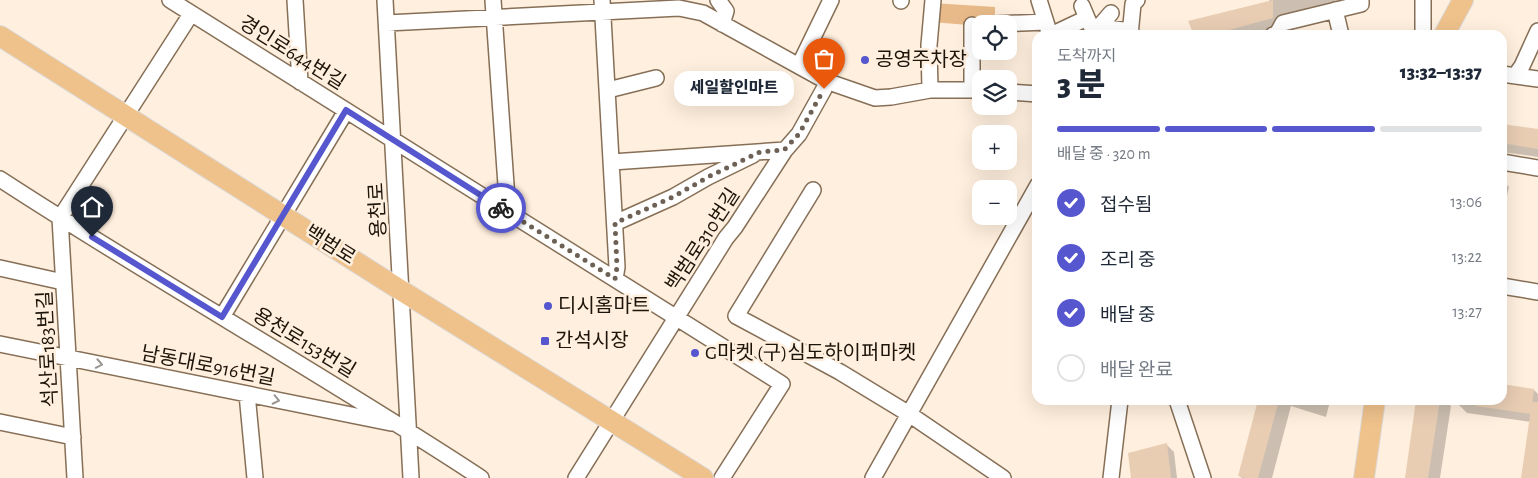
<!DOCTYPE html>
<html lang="ko">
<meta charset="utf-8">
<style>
body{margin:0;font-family:"Alegreya Sans","Noto Sans KR",sans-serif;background:#f6f6f7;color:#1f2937;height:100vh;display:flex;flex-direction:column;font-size:19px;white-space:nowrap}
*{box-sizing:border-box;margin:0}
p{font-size:16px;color:#747a83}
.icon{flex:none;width:28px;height:28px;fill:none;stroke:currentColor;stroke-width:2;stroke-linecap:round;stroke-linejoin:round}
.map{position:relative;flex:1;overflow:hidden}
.panel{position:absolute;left:1032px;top:30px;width:475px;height:375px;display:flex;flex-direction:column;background:#fff;border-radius:15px;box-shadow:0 5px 20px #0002}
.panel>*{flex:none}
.fabs{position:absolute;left:972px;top:15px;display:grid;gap:10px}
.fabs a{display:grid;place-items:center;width:45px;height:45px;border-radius:10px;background:#fff;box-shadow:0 5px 20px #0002;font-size:25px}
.pin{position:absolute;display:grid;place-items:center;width:42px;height:42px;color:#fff;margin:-51px -21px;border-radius:50% 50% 50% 0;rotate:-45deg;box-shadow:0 0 5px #0007}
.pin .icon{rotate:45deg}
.courier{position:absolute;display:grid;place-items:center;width:50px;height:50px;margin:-25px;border:4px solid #5657ce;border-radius:50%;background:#fff;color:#222;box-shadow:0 1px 6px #0007}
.bubble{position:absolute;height:35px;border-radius:15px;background:#fff;box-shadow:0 5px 20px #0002;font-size:16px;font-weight:800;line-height:35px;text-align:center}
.summary em{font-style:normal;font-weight:800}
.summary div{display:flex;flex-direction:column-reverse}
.summary{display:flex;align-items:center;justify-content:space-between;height:85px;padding:0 25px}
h1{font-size:32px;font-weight:800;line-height:38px}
.bar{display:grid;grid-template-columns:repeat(4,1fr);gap:8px 5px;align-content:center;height:60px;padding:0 25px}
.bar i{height:6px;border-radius:4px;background:#e0e1e3}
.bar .active{background:#5657ce}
.bar p{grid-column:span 4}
ol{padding:0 25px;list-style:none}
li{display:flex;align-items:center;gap:15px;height:55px}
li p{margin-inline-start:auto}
li .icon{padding:5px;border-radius:50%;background:#5657ce;color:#fff;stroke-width:4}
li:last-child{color:#747a83}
li i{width:28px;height:28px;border:2px solid #e0e1e3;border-radius:50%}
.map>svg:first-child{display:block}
.green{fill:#e8ba89}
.shadow{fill:#0003}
.building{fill:#e8cdb3}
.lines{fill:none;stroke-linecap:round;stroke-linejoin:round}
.minor-casing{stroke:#866f56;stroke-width:18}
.major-casing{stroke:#dbd9d8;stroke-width:22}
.minor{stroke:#fff;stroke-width:15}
.major{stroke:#efc28c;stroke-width:20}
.oneway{stroke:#999591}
.done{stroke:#6c6154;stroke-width:5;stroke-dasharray:0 9}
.route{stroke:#5657ce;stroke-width:6}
.poi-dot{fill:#5657ce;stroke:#ffefde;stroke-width:2}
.labels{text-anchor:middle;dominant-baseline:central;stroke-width:5;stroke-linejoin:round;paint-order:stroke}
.street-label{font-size:20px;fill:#1d140a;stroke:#ffefde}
.poi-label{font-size:20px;fill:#1d140a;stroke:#ffefde;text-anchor:start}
</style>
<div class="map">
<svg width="1538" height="478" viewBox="0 0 1538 478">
<rect width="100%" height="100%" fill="#ffefde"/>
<path class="green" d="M932 3 995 7V24H981V26L931 22Z"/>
<path class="shadow" d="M1269 0H1351L1284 29 1262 35H1195L1270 2Z
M1502 125 1538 131V157L1502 152Z
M1502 180 1509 187 1502 218Z
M1534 390 1538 394V478H1522L1531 422 1467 413 1456 402 1457 400H1502Z
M1259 400 1330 401 1326 417 1291 406 1272 478H1242L1239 475Z
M1418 400H1445L1451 406 1440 478H1406Z
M1167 445 1174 452 1177 478H1132Z"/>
<path class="building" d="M1273 0V18L1211 35H1194L1188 21Z
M1502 124 1538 129V149L1502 143Z
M1502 384 1534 389 1531 414 1476 406V400H1502Z
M1258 400H1279L1258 478H1246L1238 476Z
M1416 400H1440L1428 478H1405Z
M1532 402H1538V478H1521Z
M1167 443 1171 478H1131L1128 453Z"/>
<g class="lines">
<defs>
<path id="minor" d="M170 0 782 384 722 478
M295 0 300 82
M385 0 411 478
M493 0 507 199 501 208
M602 0 617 267 615 279
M718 0 726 11 722 24
M1039 0 1049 32
M1423 0V35
M901 1V0
M1335 10 1341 35
M1087 18 1093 30 1099 27 1131 31
M387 23 679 8 703 13 826 81 875 98 891 97 930 90H981
M995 24 1046 22
M972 25V90
M1099 27 1111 13
M1051 35 1087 18 1082 6
M1130 35 1133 4 1137 0
M1273 35 1277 34 1283 23 1361 4V0
M799 66 831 0
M1502 74 1538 79
M1515 76 1522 66 1538 31
M608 90 656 78
M930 90 929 45 933 0
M1009 92 1038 94
M612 162 785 150
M1502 162 1538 168
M0 179C158 282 323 374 481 478
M813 190 736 316 840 372 909 414 1003 478
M60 218 75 478
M60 218 191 14
M615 223 673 197 708 177 753 155
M0 268 63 282
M1502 286 1538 292
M222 317 346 111
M0 344 391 423
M247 394 255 478
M1177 400 1203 478
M0 422 73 437
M576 478 726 238 735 227 785 150 799 134 824 89 826 81
M873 478 1038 185
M1111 478 1120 400"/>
<path id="major" d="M1444 35 1463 0
M0 36 402 291 703 478
M1364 478 1375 400"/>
</defs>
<use href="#minor" class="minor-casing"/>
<use href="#major" class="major-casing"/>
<use href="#minor" class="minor"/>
<use href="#major" class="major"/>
</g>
<defs><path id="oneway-chevron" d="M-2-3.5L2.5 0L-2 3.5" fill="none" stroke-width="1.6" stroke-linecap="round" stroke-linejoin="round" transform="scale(1.25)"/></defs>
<g class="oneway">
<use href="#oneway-chevron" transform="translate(99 364) rotate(11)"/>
<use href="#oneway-chevron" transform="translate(276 400) rotate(12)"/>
</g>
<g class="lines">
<path class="done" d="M501 208 615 279 617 267 615 223 673 197 708 177 760 152 784 150 799 134 824 89"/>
<path class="route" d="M92 237 222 317 346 110 501 208"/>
</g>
<g class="poi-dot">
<circle cx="865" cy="60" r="5"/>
<circle cx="548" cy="306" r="5"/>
<rect x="540" y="336" width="10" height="10" rx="2.5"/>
<circle cx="695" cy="353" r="5"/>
</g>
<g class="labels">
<g class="street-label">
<text transform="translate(292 53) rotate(32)">경인로644번길</text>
<text transform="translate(378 210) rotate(-93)">용천로</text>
<text transform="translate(703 240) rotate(-57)">백범로310번길</text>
<text transform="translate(330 245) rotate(32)">백범로</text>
<text transform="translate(304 343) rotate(31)">용천로153번길</text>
<text transform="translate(48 349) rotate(-93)">석산로183번길</text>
<text transform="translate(208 366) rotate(11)">남동대로916번길</text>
</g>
<g class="poi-label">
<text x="875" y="60">공영주차장</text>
<text x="558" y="306">디시홈마트</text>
<text x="555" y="341">간석시장</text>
<text x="705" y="353">G마켓 (구)심도하이퍼마켓</text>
</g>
</g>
</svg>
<div class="fabs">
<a><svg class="icon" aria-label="locate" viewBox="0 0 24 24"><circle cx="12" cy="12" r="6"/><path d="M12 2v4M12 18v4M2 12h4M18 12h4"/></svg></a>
<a><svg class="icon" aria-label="layers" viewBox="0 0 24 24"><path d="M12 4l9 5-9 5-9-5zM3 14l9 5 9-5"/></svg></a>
<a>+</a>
<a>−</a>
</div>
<div class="pin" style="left:824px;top:89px;background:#ea580c"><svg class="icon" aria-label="bag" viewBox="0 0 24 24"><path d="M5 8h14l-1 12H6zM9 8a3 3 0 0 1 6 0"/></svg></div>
<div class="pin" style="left:92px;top:237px;background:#1f2937"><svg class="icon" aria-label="home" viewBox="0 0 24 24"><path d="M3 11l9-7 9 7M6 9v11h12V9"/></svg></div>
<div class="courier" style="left:501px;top:208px"><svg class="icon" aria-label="bike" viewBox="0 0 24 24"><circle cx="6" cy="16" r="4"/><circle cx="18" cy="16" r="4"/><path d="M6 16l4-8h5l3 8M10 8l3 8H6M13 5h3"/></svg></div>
<div class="bubble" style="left:674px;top:71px;width:120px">세일할인마트</div>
<section class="panel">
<div class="summary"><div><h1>3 분</h1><p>도착까지</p></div><em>13:32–13:37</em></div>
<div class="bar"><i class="active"></i><i class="active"></i><i class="active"></i><i></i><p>배달 중 · 320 m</p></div>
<ol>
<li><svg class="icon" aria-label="check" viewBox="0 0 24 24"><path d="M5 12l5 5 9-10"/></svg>접수됨<p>13:06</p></li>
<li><svg class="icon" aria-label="check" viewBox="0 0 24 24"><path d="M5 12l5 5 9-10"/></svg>조리 중<p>13:22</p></li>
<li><svg class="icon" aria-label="check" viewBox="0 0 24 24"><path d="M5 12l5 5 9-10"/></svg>배달 중<p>13:27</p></li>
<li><i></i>배달 완료</li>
</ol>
</section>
</div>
